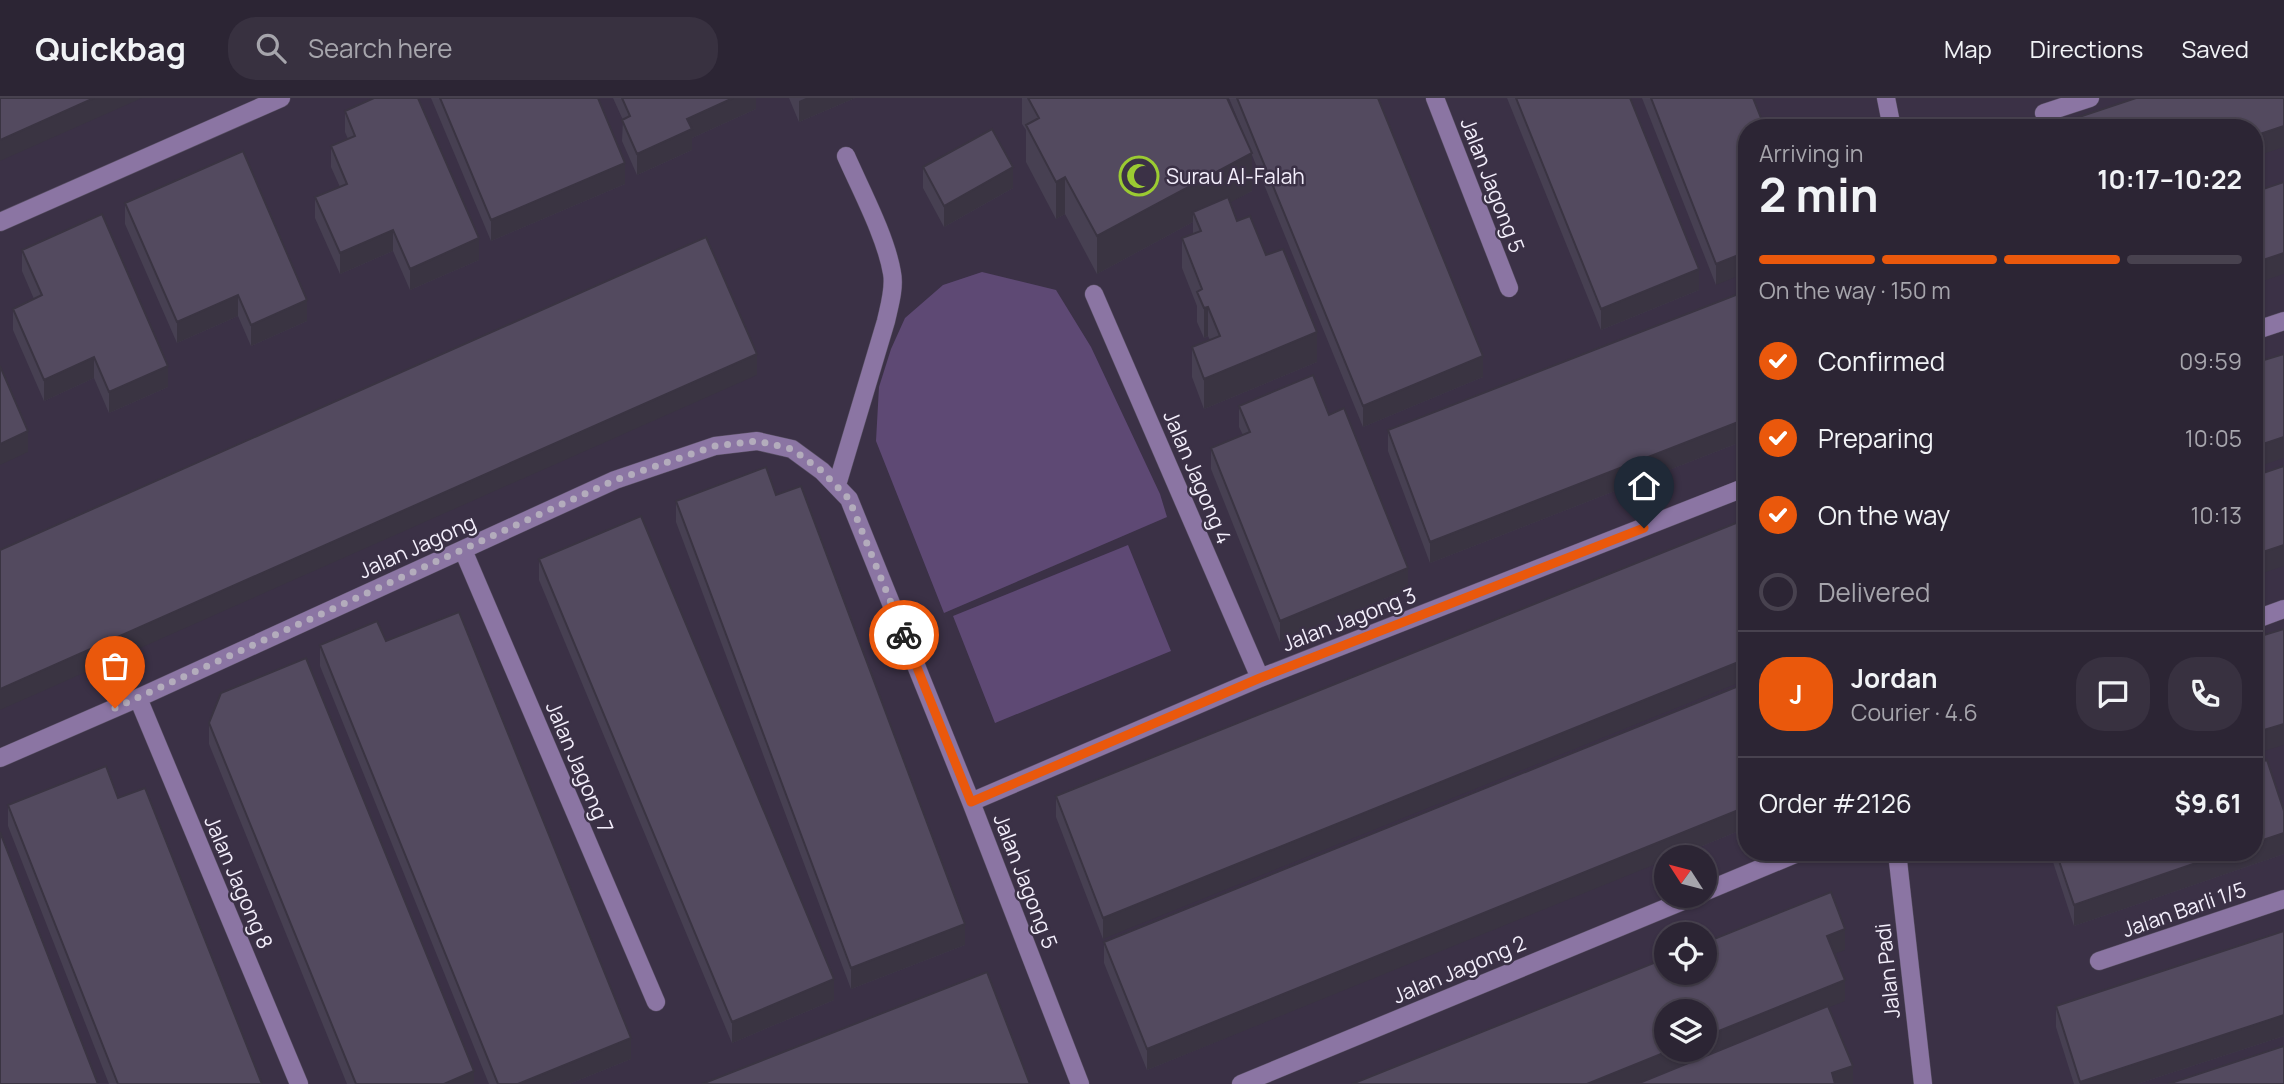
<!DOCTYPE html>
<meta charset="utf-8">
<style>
body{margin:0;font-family:Manrope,sans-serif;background:#383140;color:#f1f3f6;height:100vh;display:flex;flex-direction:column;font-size:26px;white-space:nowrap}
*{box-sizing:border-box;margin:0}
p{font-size:23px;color:#a6a5ac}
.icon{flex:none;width:38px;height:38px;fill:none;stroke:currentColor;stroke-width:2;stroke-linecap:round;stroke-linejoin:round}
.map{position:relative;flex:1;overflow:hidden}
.panel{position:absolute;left:1738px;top:21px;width:525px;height:742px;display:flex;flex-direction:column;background:#2c2534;border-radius:28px;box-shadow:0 2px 5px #0004,0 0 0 2px #48424f}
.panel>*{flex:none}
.needle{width:46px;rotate:306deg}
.buttons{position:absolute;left:1654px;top:747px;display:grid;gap:14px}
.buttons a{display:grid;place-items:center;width:63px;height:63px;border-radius:50%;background:#2c2534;box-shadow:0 2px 5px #0004,0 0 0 2px #48424f;font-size:35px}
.pin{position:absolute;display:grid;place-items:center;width:60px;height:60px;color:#fff;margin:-72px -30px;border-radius:50% 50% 50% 0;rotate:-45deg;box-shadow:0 0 7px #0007}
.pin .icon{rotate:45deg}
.courier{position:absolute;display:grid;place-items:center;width:70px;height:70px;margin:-35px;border:5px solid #ea580c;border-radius:50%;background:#fff;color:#222;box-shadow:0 2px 9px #0007}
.overview em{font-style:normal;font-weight:700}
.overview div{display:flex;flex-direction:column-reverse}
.overview{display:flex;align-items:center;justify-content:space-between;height:119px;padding:0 21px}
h1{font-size:46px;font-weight:700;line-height:52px}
.bar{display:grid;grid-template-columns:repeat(4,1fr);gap:10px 7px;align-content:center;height:84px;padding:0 21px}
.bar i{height:9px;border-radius:5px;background:#48424f}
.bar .active{background:#ea580c}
.bar p{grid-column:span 4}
.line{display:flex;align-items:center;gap:18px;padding:0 21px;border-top:2px solid #48424f}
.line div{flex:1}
.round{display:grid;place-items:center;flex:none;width:74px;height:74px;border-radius:28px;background:#383140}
ol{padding:0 21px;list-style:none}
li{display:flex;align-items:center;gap:21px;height:77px}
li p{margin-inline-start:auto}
li .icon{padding:7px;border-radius:50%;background:#ea580c;color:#fff;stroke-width:4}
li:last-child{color:#a6a5ac}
li i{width:38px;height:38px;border:4px solid #48424f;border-radius:50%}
header{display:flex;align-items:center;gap:42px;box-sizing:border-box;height:98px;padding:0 35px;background:#2c2534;border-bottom:2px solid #48424f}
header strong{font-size:33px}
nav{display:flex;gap:38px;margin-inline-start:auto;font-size:24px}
.search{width:490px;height:63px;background:#383140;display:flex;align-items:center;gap:18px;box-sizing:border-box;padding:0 24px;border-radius:28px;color:#a6a5ac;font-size:26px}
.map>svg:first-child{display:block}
.green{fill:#5e4974}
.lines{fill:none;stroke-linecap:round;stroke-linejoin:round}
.minor-casing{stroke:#584f63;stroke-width:19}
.minor{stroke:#8b75a3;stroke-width:18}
.wall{fill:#474052}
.shaded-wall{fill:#3a3442}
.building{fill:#534a5f;stroke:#3a3442;stroke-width:2}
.done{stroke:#b3acbc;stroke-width:7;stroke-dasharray:0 12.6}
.route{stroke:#ea580c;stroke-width:9}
.labels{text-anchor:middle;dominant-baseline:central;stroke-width:5;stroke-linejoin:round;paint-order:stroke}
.poi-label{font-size:21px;fill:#f3eefb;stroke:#3b3146;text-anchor:start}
.street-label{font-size:21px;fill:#f3eefb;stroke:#3b3146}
</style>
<header>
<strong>Quickbag</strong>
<div class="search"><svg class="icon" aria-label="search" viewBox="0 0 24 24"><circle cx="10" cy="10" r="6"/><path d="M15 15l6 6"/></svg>Search here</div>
<nav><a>Map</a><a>Directions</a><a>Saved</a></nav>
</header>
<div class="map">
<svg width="2284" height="986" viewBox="0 0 2284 986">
<rect width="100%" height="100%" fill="#3b3146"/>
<path class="green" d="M982 174 1056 192 1091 249 1160 396 1167 419 944 515 876 343 879 289 891 251 905 220 943 187Z
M1128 447 1171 553 995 625 953 518Z"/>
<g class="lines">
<defs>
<path id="minor" d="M1435 0 1509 190
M1886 0 1892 30
M2044 15 2090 0
M0 124 281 0
M1094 196 1260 580
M2254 233 2284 223
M837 387 886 223C889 209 895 190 892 175 886 139 861 92 846 58
M463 452 656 904
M2254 522 2284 511
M138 600 299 986
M0 660 138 600 615 382 715 348 757 343 792 351 822 373 849 401 971 704 1080 986
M971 704 1260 580 1746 389
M1897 754 1923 986
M1704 794 1800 754
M2099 863 2284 801
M1241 986 1695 798"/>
</defs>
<use href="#minor" class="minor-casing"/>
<use href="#minor" class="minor"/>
</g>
<path class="wall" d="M431 0H598L625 86 491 143Z
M613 0H756V11L692 40V52L637 77 622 43 623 22Z
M789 0H855L799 24Z
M1022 0H1227L1248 46 1229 0H1378L1483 279 1363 329 1252 57V93L1230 104 1237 123 1266 157 1317 264 1204 311 1192 279V249L1210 242 1208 238 1204 240 1197 224V208L1182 170V140L1193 136V124L1097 176 1065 116 1056 121 1026 64V32L1022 26Z
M1507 0H1630L1699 192 1601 232Z
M1642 0H1753L1716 187Z
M345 13 479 162 410 192 393 153 340 176 315 120V99L340 89 331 69V48L348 41 345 34Z
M923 69 1013 90 944 129 923 90Z
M125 105 307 223 251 248 238 218 177 245 125 126Z
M22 152 168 289 109 315 94 280 44 303 13 232V211L34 201 22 173Z
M1746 193V342L1430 465 1388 353V332Z
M1239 308 1329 317 1408 491 1280 544 1211 371V350L1243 337 1239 329Z
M776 397 965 847 851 891 676 424V403Z
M1746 421 1103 841 1056 719V698Z
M539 461 834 902 732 945 539 482Z
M386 543 631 961 569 986H489L320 568V547Z
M209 625 474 986H347L209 646Z
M118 700 262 986H109L8 728V707Z
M2284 713V756L2074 828 2051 758V754H2254Z
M1746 730 1673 760H1666L1147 972 1104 865V844Z
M2056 908 2284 938 2137 986H2074L2056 929Z"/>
<path class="shaded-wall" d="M94 0H142L0 63V42Z
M733 0H756V11L692 40V52L637 77V56L687 21Z
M806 0H855L799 24V3Z
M2284 28V49L2254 59V38Z
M1252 55V93L1197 122 1193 114V124L1097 176V138Z
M625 65V86L491 143V122Z
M1013 69V90L944 129V108Z
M1065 79V116L1056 121V84Z
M393 132V153L340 176V155Z
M479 140V162L410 192V171Z
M1746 154V175L1716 187V166Z
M2284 155V176L2254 186V165Z
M1699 171V192L1601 232V211Z
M238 197V218L177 245V224Z
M307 202V223L251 248V227Z
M1208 209V238L1204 240V210Z
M1317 234V264L1204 311V281Z
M757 256V277L0 612V591Z
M1483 258V279L1363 329V308Z
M94 259V280L44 303V282Z
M168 268V289L109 315V294Z
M1746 321V342L1430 465V444Z
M28 333V354L0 367V346Z
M2284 339V360L2254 370V349Z
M2284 447V468L2254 478V457Z
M1408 470V491L1280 544V523Z
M1746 561V582L1103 841V820Z
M2284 626V647L2254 656V635Z
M1746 709V730L1673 760H1666V762L1147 972V951Z
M2284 735V756L2074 828V807L2228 754H2254V745Z
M965 826V847L851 891V870Z
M1845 831V852L1827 859V838Z
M834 881V902L732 945V924Z
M1845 882V903L1639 986H1587L1671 952H1704V939Z
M2284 917V938L2137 986H2080V984Z
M631 940V961L569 986H518Z
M1853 968V986H1832V975Z
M474 973V986H444Z"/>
<path class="building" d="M0 0H94L0 42Z
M374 0H418L479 140 410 171 393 132 340 155 315 99 347 86 331 48 355 38 345 13Z
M440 0H598L625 65 491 122Z
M622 0H733L687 21 692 31 637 56 622 22 630 18Z
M1028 0H1227L1252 55 1097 138 1065 79 1056 84 1026 27 1039 20Z
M1237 0H1378L1483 258 1363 308Z
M1516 0H1630L1699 171 1601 211Z
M1651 0H1753L1765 30H1746V154L1716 166Z
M2136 0H2284V28L2254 38V30H2046Z
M992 31 1013 69 944 108 923 69Z
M243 53 307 202 251 227 238 197 177 224 125 105Z
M2284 84V155L2254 165V94Z
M1228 99 1237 123 1250 118 1266 157 1283 151 1317 234 1204 281 1192 249 1220 238 1208 209 1204 210 1197 194 1202 191 1182 140 1201 133 1193 114Z
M102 116 168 268 109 294 94 259 44 282 13 211 42 197 22 152Z
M706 139 757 256 0 591V452Z
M1746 193V321L1430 444 1388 332Z
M2284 256V339L2254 349V265Z
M0 268 28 333 0 346Z
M1313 277 1329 317 1344 310 1408 470 1280 523 1211 350 1250 334 1239 308Z
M2284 368V447L2254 457V378Z
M766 369 776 397 801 388 965 826 851 870 676 403Z
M641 418 834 881 732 924 539 461Z
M1746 421V561L1103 820 1056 698Z
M459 514 631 940 518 986H498L320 547 377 523 386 543Z
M2284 531V626L2254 635V540Z
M306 560 474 973 444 986H356L209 625 221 595Z
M1746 585V709L1147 951 1104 844Z
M2267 662 2284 713V735L2254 745V666Z
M106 668 118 700 145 690 262 986H118L8 707Z
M0 734 98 986H0Z
M2056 754H2228L2074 807Z
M1831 794 1845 831 1827 838 1845 882 1704 939V914H1666V952H1671L1587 986H1352L1666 860V875H1704V845Z
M2284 833V917L2080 984 2056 908Z
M987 874 1030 986H702Z
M1828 908 1853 968 1832 975 1835 986H1637Z
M2284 948V986H2168Z"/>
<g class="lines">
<path class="done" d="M115 610 615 382 715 348 757 343 792 351 822 373 849 401 904 537"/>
<path class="route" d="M904 537 971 704 1260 580 1644 430"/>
</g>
<defs>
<symbol id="mosque-ring" viewBox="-11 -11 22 22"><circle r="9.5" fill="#3b3146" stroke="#9bcb32" stroke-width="1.5"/><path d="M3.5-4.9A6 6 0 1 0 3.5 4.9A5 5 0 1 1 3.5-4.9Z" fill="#9bcb32"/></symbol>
</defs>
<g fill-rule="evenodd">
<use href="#mosque-ring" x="1117" y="56" width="44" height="44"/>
</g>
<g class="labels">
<g class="poi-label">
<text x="1166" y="78">Surau Al-Falah</text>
</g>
<g class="street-label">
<text transform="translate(1493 87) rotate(69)">Jalan Jagong 5</text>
<text transform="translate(1198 379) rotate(67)">Jalan Jagong 4</text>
<text transform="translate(417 448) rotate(-24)">Jalan Jagong</text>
<text transform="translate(1349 521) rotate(-21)">Jalan Jagong 3</text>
<text transform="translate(580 669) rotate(67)">Jalan Jagong 7</text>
<text transform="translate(1026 783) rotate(69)">Jalan Jagong 5</text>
<text transform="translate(239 784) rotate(67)">Jalan Jagong 8</text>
<text transform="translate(2184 811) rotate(-19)">Jalan Barli 1/5</text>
<text transform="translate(1459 871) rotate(-23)">Jalan Jagong 2</text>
<text transform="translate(1887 873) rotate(-96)">Jalan Padi</text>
</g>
</g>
</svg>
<div class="buttons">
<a><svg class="needle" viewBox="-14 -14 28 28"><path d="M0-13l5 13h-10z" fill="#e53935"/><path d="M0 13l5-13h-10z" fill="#a6a5ac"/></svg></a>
<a><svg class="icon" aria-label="locate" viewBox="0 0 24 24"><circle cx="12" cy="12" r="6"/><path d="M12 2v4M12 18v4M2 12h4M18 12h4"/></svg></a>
<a><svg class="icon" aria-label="layers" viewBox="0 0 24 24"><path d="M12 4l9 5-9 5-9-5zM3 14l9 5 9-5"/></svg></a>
</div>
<div class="pin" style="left:115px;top:610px;background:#ea580c"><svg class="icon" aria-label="bag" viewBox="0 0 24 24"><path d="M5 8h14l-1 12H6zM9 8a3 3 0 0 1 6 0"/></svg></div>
<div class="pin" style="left:1644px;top:430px;background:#1f2937"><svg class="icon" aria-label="home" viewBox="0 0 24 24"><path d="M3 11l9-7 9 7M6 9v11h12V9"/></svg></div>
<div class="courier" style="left:904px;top:537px"><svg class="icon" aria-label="bike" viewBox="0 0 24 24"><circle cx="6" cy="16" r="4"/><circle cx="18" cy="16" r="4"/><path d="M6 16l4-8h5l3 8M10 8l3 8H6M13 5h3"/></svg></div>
<section class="panel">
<div class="overview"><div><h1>2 min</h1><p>Arriving in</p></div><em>10:17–10:22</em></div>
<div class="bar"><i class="active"></i><i class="active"></i><i class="active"></i><i></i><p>On the way · 150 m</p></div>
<ol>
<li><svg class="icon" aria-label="check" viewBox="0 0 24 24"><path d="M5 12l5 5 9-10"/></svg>Confirmed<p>09:59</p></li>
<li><svg class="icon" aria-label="check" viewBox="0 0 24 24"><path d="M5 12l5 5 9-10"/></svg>Preparing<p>10:05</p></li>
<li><svg class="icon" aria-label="check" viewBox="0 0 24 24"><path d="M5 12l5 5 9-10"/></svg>On the way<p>10:13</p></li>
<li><i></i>Delivered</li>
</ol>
<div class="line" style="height:126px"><b class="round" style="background:#ea580c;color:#fff">J</b><div><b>Jordan</b><p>Courier · 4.6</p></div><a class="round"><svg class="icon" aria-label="chat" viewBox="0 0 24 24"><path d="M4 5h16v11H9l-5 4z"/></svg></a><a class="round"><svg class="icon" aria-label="phone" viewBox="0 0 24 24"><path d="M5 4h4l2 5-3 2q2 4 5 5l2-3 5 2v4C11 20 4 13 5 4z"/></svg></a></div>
<div class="line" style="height:91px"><div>Order #2126</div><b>$9.61</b></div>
</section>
</div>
